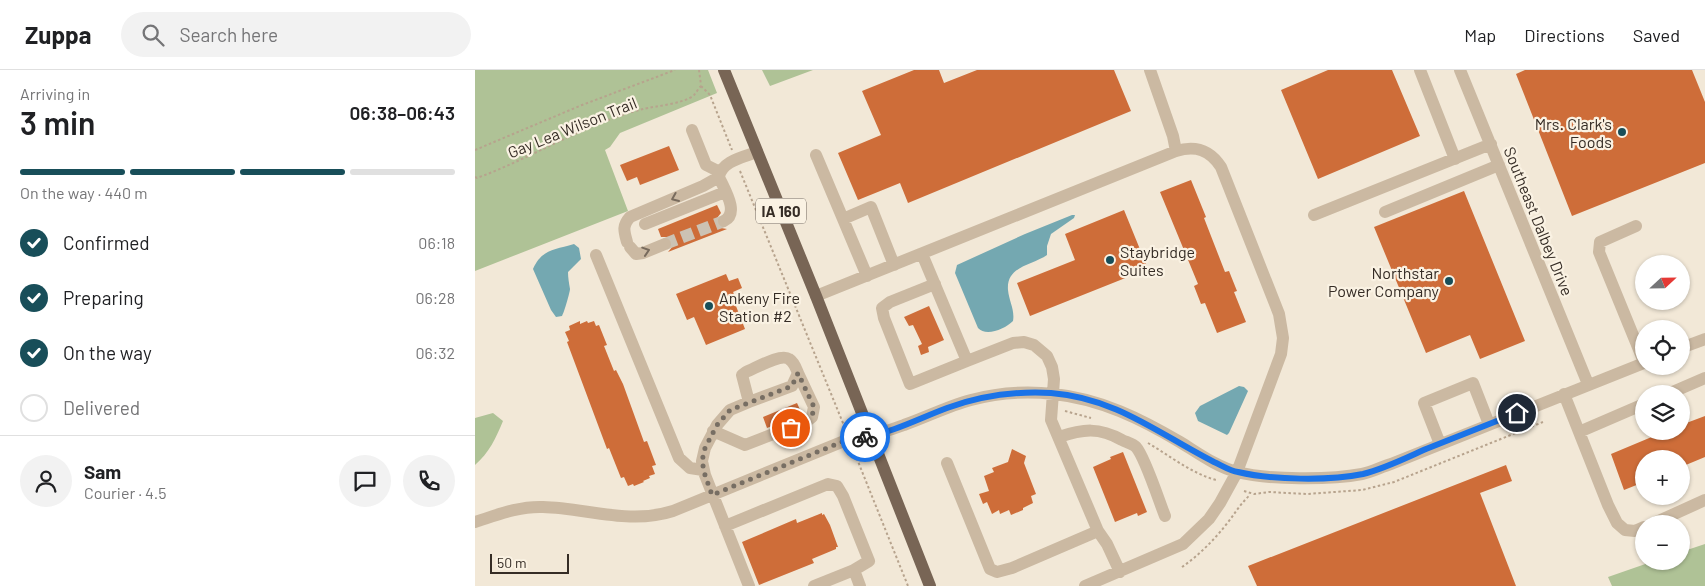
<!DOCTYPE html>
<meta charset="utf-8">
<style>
body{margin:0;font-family:Barlow,sans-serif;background:#f2f2f2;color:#202124;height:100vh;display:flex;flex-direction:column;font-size:19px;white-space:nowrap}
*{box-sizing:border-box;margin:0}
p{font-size:16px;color:#757577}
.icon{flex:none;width:28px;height:28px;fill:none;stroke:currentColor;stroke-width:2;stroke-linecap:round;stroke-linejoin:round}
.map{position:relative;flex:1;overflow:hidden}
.panel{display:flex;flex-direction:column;background:#fff;width:475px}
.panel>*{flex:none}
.needle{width:32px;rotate:68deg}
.controls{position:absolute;left:1160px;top:185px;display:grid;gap:10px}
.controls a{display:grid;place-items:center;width:55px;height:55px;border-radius:50%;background:#fff;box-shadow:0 1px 4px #0004;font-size:25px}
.scale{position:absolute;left:15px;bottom:12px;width:79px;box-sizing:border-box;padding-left:5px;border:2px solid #352c25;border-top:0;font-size:14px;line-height:18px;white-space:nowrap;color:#352c25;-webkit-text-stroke:4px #faf2e3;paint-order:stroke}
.pin{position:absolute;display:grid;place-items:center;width:42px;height:42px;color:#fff;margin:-21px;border:2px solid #fff;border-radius:50%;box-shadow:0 1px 5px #0007}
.courier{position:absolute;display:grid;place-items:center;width:50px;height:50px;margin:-25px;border:4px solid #1a73e8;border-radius:50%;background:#fff;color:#222;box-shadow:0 1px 6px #0007}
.headline em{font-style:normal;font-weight:600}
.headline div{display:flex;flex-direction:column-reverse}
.headline{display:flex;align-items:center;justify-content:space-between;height:85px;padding:0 20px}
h1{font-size:32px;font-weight:600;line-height:38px}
.bar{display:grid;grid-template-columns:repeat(4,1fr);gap:8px 5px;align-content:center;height:60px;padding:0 20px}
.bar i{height:6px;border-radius:4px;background:#e0e0e0}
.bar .active{background:#184e59}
.bar p{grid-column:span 4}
.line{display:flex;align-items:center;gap:12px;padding:0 20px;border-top:1px solid #e0e0e0}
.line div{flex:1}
.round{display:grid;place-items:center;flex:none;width:52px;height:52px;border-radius:26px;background:#f2f2f2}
ol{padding:0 20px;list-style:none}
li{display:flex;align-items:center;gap:15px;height:55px}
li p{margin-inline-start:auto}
li .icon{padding:5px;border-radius:50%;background:#184e59;color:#fff;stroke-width:4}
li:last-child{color:#757577}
li i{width:28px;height:28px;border:2px solid #e0e0e0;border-radius:50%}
header{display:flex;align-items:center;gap:30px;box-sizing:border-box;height:70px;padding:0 25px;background:#fff;border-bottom:1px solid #e0e0e0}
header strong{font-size:24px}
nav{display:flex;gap:28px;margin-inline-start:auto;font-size:18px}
.search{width:350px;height:45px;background:#f2f2f2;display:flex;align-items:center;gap:12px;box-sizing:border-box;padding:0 18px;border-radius:28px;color:#757577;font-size:19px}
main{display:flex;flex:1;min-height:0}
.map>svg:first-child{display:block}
.green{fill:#afc296}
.water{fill:#74a8b1}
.building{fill:#ce6d39}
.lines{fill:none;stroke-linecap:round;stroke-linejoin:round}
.minor-tunnel{stroke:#ccc2b3;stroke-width:12;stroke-dasharray:12 6;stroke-linecap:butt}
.path{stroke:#b7a38d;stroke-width:2;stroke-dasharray:2.5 2.5;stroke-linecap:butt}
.minor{stroke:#cbb9a2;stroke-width:12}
.major{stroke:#786555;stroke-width:12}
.oneway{stroke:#786b5d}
.done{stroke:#776e63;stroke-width:5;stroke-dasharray:0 9}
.route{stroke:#1a73e8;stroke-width:6}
.poi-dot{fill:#184e59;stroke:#faf2e3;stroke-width:2}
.labels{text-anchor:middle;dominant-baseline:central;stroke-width:4.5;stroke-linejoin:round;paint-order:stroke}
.shield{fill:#faf2e3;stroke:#70675e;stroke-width:1}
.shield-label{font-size:15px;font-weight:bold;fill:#352c25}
.poi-label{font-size:16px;fill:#352c25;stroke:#faf2e3;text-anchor:end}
.street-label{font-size:16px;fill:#352c25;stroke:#faf2e3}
</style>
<header>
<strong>Zuppa</strong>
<div class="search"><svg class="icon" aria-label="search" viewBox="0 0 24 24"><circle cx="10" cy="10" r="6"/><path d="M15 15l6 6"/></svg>Search here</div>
<nav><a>Map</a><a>Directions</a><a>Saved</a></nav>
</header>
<main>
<section class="panel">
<div class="headline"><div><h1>3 min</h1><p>Arriving in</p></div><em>06:38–06:43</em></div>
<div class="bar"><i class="active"></i><i class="active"></i><i class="active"></i><i></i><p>On the way · 440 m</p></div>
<ol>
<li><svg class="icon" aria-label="check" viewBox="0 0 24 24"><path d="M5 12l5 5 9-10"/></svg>Confirmed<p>06:18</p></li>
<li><svg class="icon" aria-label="check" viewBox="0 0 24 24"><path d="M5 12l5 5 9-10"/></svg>Preparing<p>06:28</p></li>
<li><svg class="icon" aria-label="check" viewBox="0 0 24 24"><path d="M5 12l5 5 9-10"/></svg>On the way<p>06:32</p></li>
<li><i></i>Delivered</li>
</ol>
<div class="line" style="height:90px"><a class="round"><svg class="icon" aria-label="person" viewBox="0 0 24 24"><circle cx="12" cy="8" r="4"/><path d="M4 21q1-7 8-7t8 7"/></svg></a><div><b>Sam</b><p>Courier · 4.5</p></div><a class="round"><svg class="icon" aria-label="chat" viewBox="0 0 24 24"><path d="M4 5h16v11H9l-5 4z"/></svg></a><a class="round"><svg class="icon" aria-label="phone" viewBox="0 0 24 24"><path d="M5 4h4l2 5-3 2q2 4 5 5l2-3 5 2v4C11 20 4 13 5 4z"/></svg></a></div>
</section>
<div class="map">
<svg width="1230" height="516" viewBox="0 0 1230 516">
<rect width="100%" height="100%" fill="#f2e8d7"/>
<path class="green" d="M0 0H233L242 23 145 63 135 77 130 80 153 141 0 201Z
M287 0H338L295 16Z
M18 343 28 351C21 368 14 383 0 395V348Z
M1230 474V516H1137L1133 507 1179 491H1206V482Z"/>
<path class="water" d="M597 145H600L599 148 576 164 572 176V185C558 195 531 196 533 220 534 231 540 240 538 251 530 259 511 267 503 258L480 203 482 195 550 164Z
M99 174 104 178 106 189 93 202C93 208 94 213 95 219 95 222 89 243 87 246L81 247 76 240 58 199C67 179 79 180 99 174Z
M764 316 769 317 773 321 754 363 752 365 723 351 720 343 725 336Z"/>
<path class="building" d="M439 0H464L469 13 502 0H639L656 41 433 133 425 113 383 130 363 83 406 65 387 21Z
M853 0H917L945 66 843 109 806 20Z
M1050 0H1217L1230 32V93L1097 146 1041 4Z
M194 76 204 100 165 115 162 107 152 111 145 95Z
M716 110 731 147 729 148 750 202 754 201 762 221 759 222 771 252 742 263 730 233 726 234 719 216 723 214 685 122Z
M989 121 1050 271 1005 289 995 265 951 283 899 157Z
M242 135 246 143 242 148 241 153 246 158 252 159 193 182 198 176V171L195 167H186L183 159Z
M649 140 673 199 555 246 542 213 600 190 590 164Z
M251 204 254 211 263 208 267 218 258 222 262 229 259 231 270 259 231 275 219 247 212 250 201 224Z
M454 236 469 270 453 277 454 282 446 285 443 276 447 274 438 255 434 256 429 247Z
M105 251V254L112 251 113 253 119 251 121 256 124 255 132 275 129 276 139 301 141 300 148 314 169 372 172 371 181 395 177 396 180 404 174 406 175 408 168 411 169 412 159 416 158 414 153 416 149 407 146 408 134 378 132 379 92 272 94 271 90 262 95 260 94 256Z
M322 333 327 344 292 358 288 347Z
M1230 346V387L1206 397V389H1169V412L1149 420 1136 384 1191 361H1206V355Z
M537 379 551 386 549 393 561 424 556 426 558 433 548 438V440L536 445 534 440 525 444 524 440 517 444 512 432 508 434 504 424 514 421 509 406 519 402 517 398 533 392Z
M648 382 672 442 663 446 662 443 640 452 618 397 636 389 635 387Z
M1031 395 1037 411 1005 423 1041 516H782L773 496Z
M347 443V445L349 444 355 455 363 477H361V479L337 489 339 493 284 515 267 472 321 449 322 453Z"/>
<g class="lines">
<path class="minor-tunnel" d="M190 174 249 151"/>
<path class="path" d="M224 0 226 15
M226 16 235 25 257 80
M0 80 107 35 200 0
M265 101 370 358
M0 107 2 108C57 88 111 53 168 39 180 36 209 34 219 25 221 23 223 19 226 16
M590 341 616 348
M673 373C695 386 716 403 741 410
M378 379 433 516
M769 421 779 424 794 422 832 424 887 420 919 412 1068 352
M707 497C723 486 738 471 750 456 759 445 765 434 775 425"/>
<path class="minor" d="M675 0 698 66 701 81
M945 0 980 89
M985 0 1113 314
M217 60 231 95 245 102
M341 85 368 149
M910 142 1024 95
M839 145 1016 74
M249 151C265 143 249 119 244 107 246 91 269 87 282 82
M170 154 250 122
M1161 156 1125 172 1124 182 1169 292
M152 172C149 161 147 156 155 147L228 116 244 107
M155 177 161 184 168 183 190 174
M447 184 492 291 538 273 549 272 559 275 572 286 577 297 579 309 576 350 623 461 632 474 645 502
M121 185 204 388 215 398 228 400
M392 206 368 149 396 137 419 195
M460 214 415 232 407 238 409 248 435 314 492 291
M341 226 701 81C721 75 735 80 746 97L804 244 808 268 806 284 762 402 745 433 734 449 708 474 610 516
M1206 278 1230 269
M1089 324 1133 435 1142 453 1150 460 1160 461 1169 457
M1193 324 1230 308
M274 332 317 316 323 303C321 298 319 292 314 289 306 283 281 298 271 302L267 305 274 332 255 340 242 355 230 378 227 391 230 405 274 516
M238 361 270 375 332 351 337 347 339 337 323 303
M1104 362 1169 334
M584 367C608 359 624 357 647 370 651 372 658 374 661 377 670 387 684 431 690 446
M965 374 949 333 998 313 1014 354
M472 393 515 499 522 502 537 498 623 461
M0 452C22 445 44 436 68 437 111 438 155 455 198 441L374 369C393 366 411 362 429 355 452 347 473 336 496 330 522 323 552 321 579 324 626 329 666 349 705 372 723 383 742 397 762 402 794 410 855 410 887 404 897 402 906 397 916 394L1169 293
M1177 454 1230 430
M250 456 353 414 362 416 368 426 394 491 379 500 385 516
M339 516 379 500"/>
<path class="major" d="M249 0 341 226 455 516"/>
</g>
<defs><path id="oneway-chevron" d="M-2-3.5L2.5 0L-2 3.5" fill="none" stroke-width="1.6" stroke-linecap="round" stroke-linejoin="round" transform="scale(1.25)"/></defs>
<g class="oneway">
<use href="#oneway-chevron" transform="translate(200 128) rotate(157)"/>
<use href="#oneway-chevron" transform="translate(171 181) rotate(-18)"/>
</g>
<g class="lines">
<path class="done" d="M316 358C328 353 338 351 339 337L323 303 317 316 255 340 242 355 230 378 227 391 230 405 237 425 374 369 390 367"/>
<path class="route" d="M390 367C419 362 445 348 472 338 505 326 541 321 576 323 641 328 684 364 739 392 746 395 755 401 763 402 797 410 854 411 888 404 909 399 931 388 951 379 981 367 1012 355 1042 343"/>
</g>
<g class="poi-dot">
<circle cx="1147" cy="62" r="5"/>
<circle cx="635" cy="190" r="5"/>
<circle cx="974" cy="211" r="5"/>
<circle cx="234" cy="236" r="5"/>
</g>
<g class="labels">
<rect class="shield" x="281" y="128.5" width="50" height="25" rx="4"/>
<g class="shield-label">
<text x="306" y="141">IA 160</text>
</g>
<g class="poi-label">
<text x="1137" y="53">Mrs. Clark's<tspan x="1137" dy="18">Foods</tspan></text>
<text x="645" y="181" text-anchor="start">Staybridge<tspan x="645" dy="18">Suites</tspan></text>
<text x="964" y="202">Northstar<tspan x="964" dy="18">Power Company</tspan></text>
<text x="244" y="227" text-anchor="start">Ankeny Fire<tspan x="244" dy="18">Station #2</tspan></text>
</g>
<g class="street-label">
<text transform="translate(97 57) rotate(-22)">Gay Lea Wilson Trail</text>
<text transform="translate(1064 151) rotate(68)">Southeast Dalbey Drive</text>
</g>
</g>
</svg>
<div class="controls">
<a><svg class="needle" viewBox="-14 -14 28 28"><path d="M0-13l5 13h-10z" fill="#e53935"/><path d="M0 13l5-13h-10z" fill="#757577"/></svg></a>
<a><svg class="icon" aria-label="locate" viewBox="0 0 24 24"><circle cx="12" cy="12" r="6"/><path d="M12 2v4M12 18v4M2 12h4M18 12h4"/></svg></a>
<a><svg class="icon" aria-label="layers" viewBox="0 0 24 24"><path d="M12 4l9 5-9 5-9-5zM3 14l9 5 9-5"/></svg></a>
<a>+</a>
<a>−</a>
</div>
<div class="scale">50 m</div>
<div class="pin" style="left:316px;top:358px;background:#ea580c"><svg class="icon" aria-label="bag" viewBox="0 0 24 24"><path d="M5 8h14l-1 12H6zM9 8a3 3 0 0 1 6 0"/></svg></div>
<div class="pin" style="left:1042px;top:343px;background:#1f2937"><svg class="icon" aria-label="home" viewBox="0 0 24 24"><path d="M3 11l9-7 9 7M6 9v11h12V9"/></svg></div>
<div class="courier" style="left:390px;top:367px"><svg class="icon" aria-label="bike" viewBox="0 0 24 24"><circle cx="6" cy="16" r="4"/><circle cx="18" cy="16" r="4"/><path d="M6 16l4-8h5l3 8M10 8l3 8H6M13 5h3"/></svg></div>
</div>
</main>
